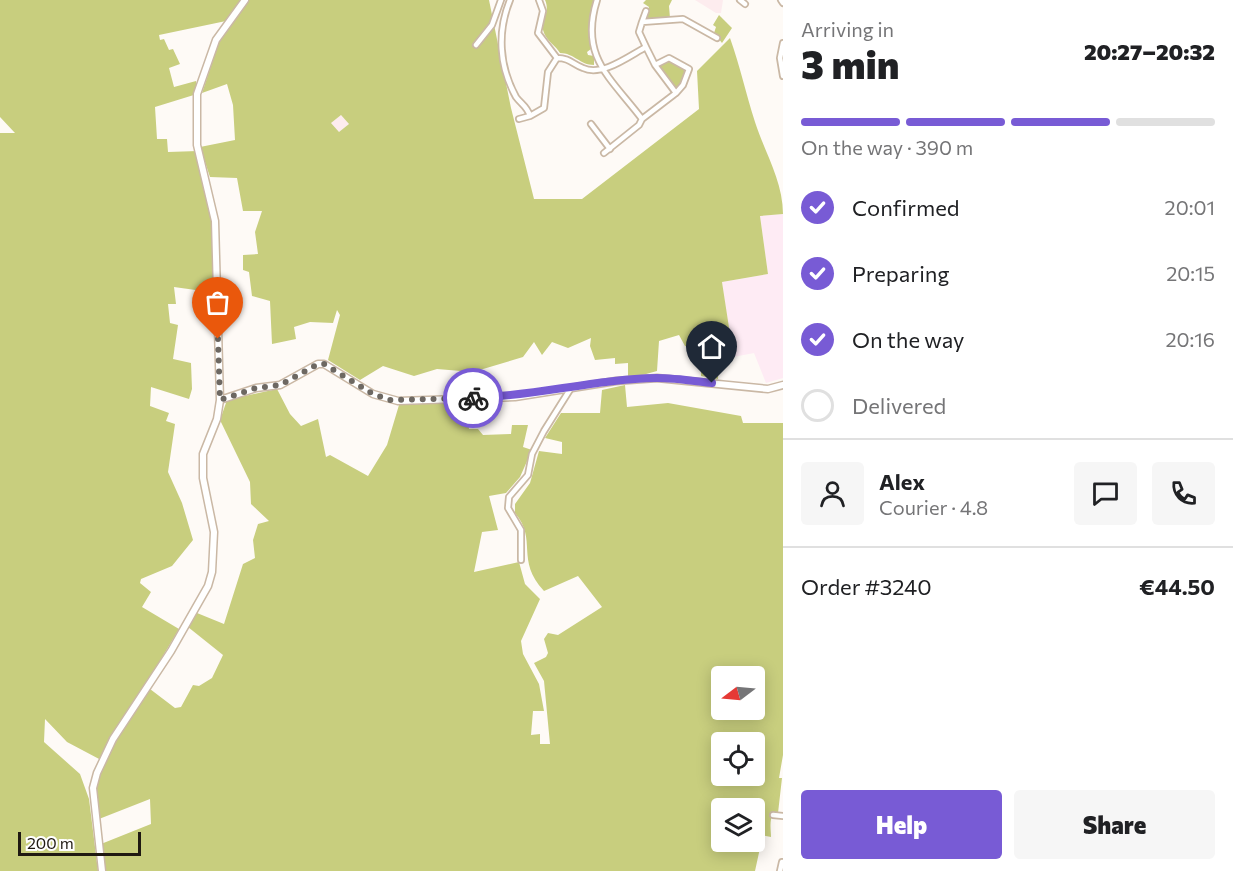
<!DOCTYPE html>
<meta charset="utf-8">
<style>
body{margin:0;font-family:Commissioner,sans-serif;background:#f6f6f6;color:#202124;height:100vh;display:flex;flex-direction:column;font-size:22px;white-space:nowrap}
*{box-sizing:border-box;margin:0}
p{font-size:20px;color:#757577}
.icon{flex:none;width:33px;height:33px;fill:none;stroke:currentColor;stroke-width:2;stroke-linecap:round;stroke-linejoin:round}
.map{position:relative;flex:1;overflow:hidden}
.drawer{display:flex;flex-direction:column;background:#fff;width:450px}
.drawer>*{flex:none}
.needle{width:39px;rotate:254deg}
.fabs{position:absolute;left:711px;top:666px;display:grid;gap:12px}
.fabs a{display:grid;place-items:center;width:54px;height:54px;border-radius:6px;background:#fff;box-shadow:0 3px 15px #0003;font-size:30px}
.scale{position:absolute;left:18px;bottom:15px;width:123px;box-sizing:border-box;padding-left:6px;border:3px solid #1f1912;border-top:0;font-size:16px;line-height:21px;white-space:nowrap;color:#1f1912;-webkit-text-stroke:4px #fff;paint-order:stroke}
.pin{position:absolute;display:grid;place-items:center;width:51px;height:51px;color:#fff;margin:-62px -26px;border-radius:50% 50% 50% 0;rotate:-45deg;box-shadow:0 0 6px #0007}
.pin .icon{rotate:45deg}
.courier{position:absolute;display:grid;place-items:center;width:60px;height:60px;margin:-30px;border:4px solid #785bd5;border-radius:50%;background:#fff;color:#222;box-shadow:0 2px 8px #0007}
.overview em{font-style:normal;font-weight:800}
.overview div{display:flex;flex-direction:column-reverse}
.overview{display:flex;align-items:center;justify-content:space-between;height:102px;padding:0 18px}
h1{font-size:39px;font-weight:800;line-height:45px}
.bar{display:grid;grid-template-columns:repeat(4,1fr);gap:9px 6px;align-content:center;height:72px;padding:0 18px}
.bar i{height:8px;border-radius:4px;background:#e0e0e0}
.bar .selected{background:#785bd5}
.bar p{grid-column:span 4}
.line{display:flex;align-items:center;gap:15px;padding:0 18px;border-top:2px solid #e0e0e0}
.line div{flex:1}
.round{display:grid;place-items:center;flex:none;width:63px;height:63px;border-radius:6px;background:#f6f6f6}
ol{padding:0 18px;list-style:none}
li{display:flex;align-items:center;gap:18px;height:66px}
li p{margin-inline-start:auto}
li .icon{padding:6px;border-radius:50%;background:#785bd5;color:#fff;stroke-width:4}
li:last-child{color:#757577}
li i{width:33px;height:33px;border:3px solid #e0e0e0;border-radius:50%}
.primary-button{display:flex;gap:12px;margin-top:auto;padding:12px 18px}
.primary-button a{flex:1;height:69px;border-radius:6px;background:#785bd5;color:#fff;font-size:24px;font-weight:800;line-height:69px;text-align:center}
.primary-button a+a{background:#f6f6f6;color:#202124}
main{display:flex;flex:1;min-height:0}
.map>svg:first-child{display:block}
.commercial{fill:#feebf4}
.industrial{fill:#fdecee}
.green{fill:#c8ce7e;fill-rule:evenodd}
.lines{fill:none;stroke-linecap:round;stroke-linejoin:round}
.street-casing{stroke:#cab8a5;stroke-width:8}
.secondary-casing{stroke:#cab8a5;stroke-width:9}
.street{stroke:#fff;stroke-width:4.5}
.secondary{stroke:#fff;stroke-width:6}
.done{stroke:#6d6862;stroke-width:6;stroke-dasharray:0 10.8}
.route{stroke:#785bd5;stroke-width:8}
</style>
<main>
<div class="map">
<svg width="783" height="871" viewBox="0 0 783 871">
<rect width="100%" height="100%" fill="#fefaf6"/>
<path class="commercial" d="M783 214V378L766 383 754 353 733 357 722 282 768 274 760 216Z"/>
<path class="industrial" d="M695 0H723L721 13H716Z
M341 115 349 124 339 132 331 123Z"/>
<path class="green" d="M0 0H242L226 21 159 35 160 40 164 39 169 50 173 49 180 64 169 68 174 87 196 81 197 94 155 107 157 139H167L168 152 198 151 212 224 217 293 174 287 176 304H168L170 323 178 325 173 359 191 363 192 389 189 399 151 387 150 406 169 413 166 421 175 424 168 472 182 503 193 540 172 566 141 579 140 583 151 592 142 607 179 629 101 760 67 742 45 719 44 742 80 774 89 799 98 871H0V133H15L0 117Z
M247 0H489L511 108 534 199H582L699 109 697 71 730 38C740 66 746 94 755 122 765 153 783 181 783 214L760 216 768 274 722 282 732 347 719 348 718 379 701 376V348L685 346 679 335 659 341 657 371 628 379V363L615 364V358L595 360 590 346 591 338 568 348 552 342 542 355 534 342 523 357 473 372 437 369 414 376 383 366 360 380 328 360 340 315 337 310 333 323 310 322 294 327 296 339 272 344 270 301 252 296 249 272 243 270V255L258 254 255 232 262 211H243L237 178 210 177 200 147 235 140 233 105 227 84 202 93 220 39ZM341 115 349 124 339 132 331 123Z
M545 0H594L589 29 591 49 587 52 588 55 594 56V65C580 65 574 53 560 53 556 46 547 41 544 33 539 22 551 13 545 0Z
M646 0H672L669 6 670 18 648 19 646 14 649 7 643 3Z
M719 15 732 28 722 43 714 33 716 27 713 25Z
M668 60 686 69 682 85 677 89 658 65Z
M625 385 627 407 668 403 741 416 743 423H783V755L779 778H782L778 813 773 812C769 822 771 830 771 837L760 835 755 840 754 808H722V842H753L748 846 760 848 755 871H104L101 844 151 824 150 799 99 819 96 786 99 774 127 721 150 689 175 708 181 707 193 685 199 686 212 678 223 655 188 627 197 613 224 624 243 564 255 558 253 540 258 524 269 521 251 504 250 482 220 420 227 400 277 389 290 414 301 426 318 419 326 457 330 455 368 476 387 445 399 405 465 402 469 429H478L483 435 511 434 512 425H528L523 447 532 450 520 477 506 493 489 496 498 530 482 532 474 572 519 562 525 584 540 599 521 641 523 654 539 684 544 711H533L531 735 540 734V744H550L544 681 534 663 546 657 548 653 544 639 548 633 558 635 602 607 578 576 544 591C515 560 538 540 515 513V504L530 483 539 451 562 454V442L545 438 561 413H600L602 390ZM717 673 727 676H754V710H722L721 685 711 687ZM722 742H754V776H722Z"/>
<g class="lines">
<defs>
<path id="street" d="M510 0C497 32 499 66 516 97 521 104 527 106 530 116L544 108 548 72 557 58 538 33 543 11 539 0
M597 0C579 57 611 78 642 119L676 93
M740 0 745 4
M781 0 783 3
M642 22 646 11
M783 43 780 58 783 76
M476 45 492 25 501 0
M646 47 655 65 669 58 689 69 683 85 676 93 655 65
M557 58C570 58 572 64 583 68 602 77 629 56 646 47L639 32 642 22 683 19 717 38
M519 119 530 116
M591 124 610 149
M604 153 639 125 642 119
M521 560V530L508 508 509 497 528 475 532 454 544 431 571 388
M773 815 783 816
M780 871 782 862"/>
<path id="secondary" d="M220 400 256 388 280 385 318 364H324L373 394 398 401 515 397 616 381 657 378 768 389 783 385
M102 871 93 788 97 773 113 739 171 651 208 586 212 572 214 532 203 478V454L217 419 220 400 215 221 197 145V94L216 40 245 0"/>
</defs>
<use href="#street" class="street-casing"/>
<use href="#secondary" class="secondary-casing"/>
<use href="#street" class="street"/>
<use href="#secondary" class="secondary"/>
</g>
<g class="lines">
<path class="done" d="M218 339 220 400 256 388 280 385 318 364H324L373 394 390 400 473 398"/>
<path class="route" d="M473 398C535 396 596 379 657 378 675 378 694 381 712 383"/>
</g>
</svg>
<div class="fabs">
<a><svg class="needle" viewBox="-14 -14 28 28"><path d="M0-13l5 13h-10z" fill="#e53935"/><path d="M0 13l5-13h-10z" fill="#757577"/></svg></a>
<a><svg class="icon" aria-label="locate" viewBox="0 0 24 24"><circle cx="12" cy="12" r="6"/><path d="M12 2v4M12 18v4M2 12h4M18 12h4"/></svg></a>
<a><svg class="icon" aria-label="layers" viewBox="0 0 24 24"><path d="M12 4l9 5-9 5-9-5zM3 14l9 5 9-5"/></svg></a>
</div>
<div class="scale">200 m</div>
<div class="pin" style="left:218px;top:339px;background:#ea580c"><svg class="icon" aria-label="bag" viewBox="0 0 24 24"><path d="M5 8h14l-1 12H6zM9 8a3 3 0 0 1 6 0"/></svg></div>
<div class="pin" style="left:712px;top:383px;background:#1f2937"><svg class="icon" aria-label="home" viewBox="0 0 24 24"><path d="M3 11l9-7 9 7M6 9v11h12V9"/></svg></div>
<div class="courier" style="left:473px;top:398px"><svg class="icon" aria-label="bike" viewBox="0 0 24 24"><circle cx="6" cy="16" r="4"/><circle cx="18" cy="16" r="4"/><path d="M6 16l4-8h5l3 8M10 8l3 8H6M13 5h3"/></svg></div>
</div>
<section class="drawer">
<div class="overview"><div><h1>3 min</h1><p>Arriving in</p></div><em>20:27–20:32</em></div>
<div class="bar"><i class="selected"></i><i class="selected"></i><i class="selected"></i><i></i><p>On the way · 390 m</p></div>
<ol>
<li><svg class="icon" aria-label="check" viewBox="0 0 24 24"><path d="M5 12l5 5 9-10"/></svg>Confirmed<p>20:01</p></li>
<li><svg class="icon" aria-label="check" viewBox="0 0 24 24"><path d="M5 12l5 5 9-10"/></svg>Preparing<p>20:15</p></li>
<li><svg class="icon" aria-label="check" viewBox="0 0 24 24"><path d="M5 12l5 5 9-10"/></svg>On the way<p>20:16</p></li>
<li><i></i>Delivered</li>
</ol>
<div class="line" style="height:108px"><a class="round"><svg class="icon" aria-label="person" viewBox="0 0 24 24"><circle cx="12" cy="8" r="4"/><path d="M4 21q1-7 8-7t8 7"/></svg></a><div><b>Alex</b><p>Courier · 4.8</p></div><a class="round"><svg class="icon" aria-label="chat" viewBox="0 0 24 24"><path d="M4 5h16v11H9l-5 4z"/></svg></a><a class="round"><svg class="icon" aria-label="phone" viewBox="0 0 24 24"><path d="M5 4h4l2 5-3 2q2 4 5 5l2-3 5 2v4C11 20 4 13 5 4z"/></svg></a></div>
<div class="line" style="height:78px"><div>Order #3240</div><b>€44.50</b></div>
<div class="primary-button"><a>Help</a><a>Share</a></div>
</section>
</main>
